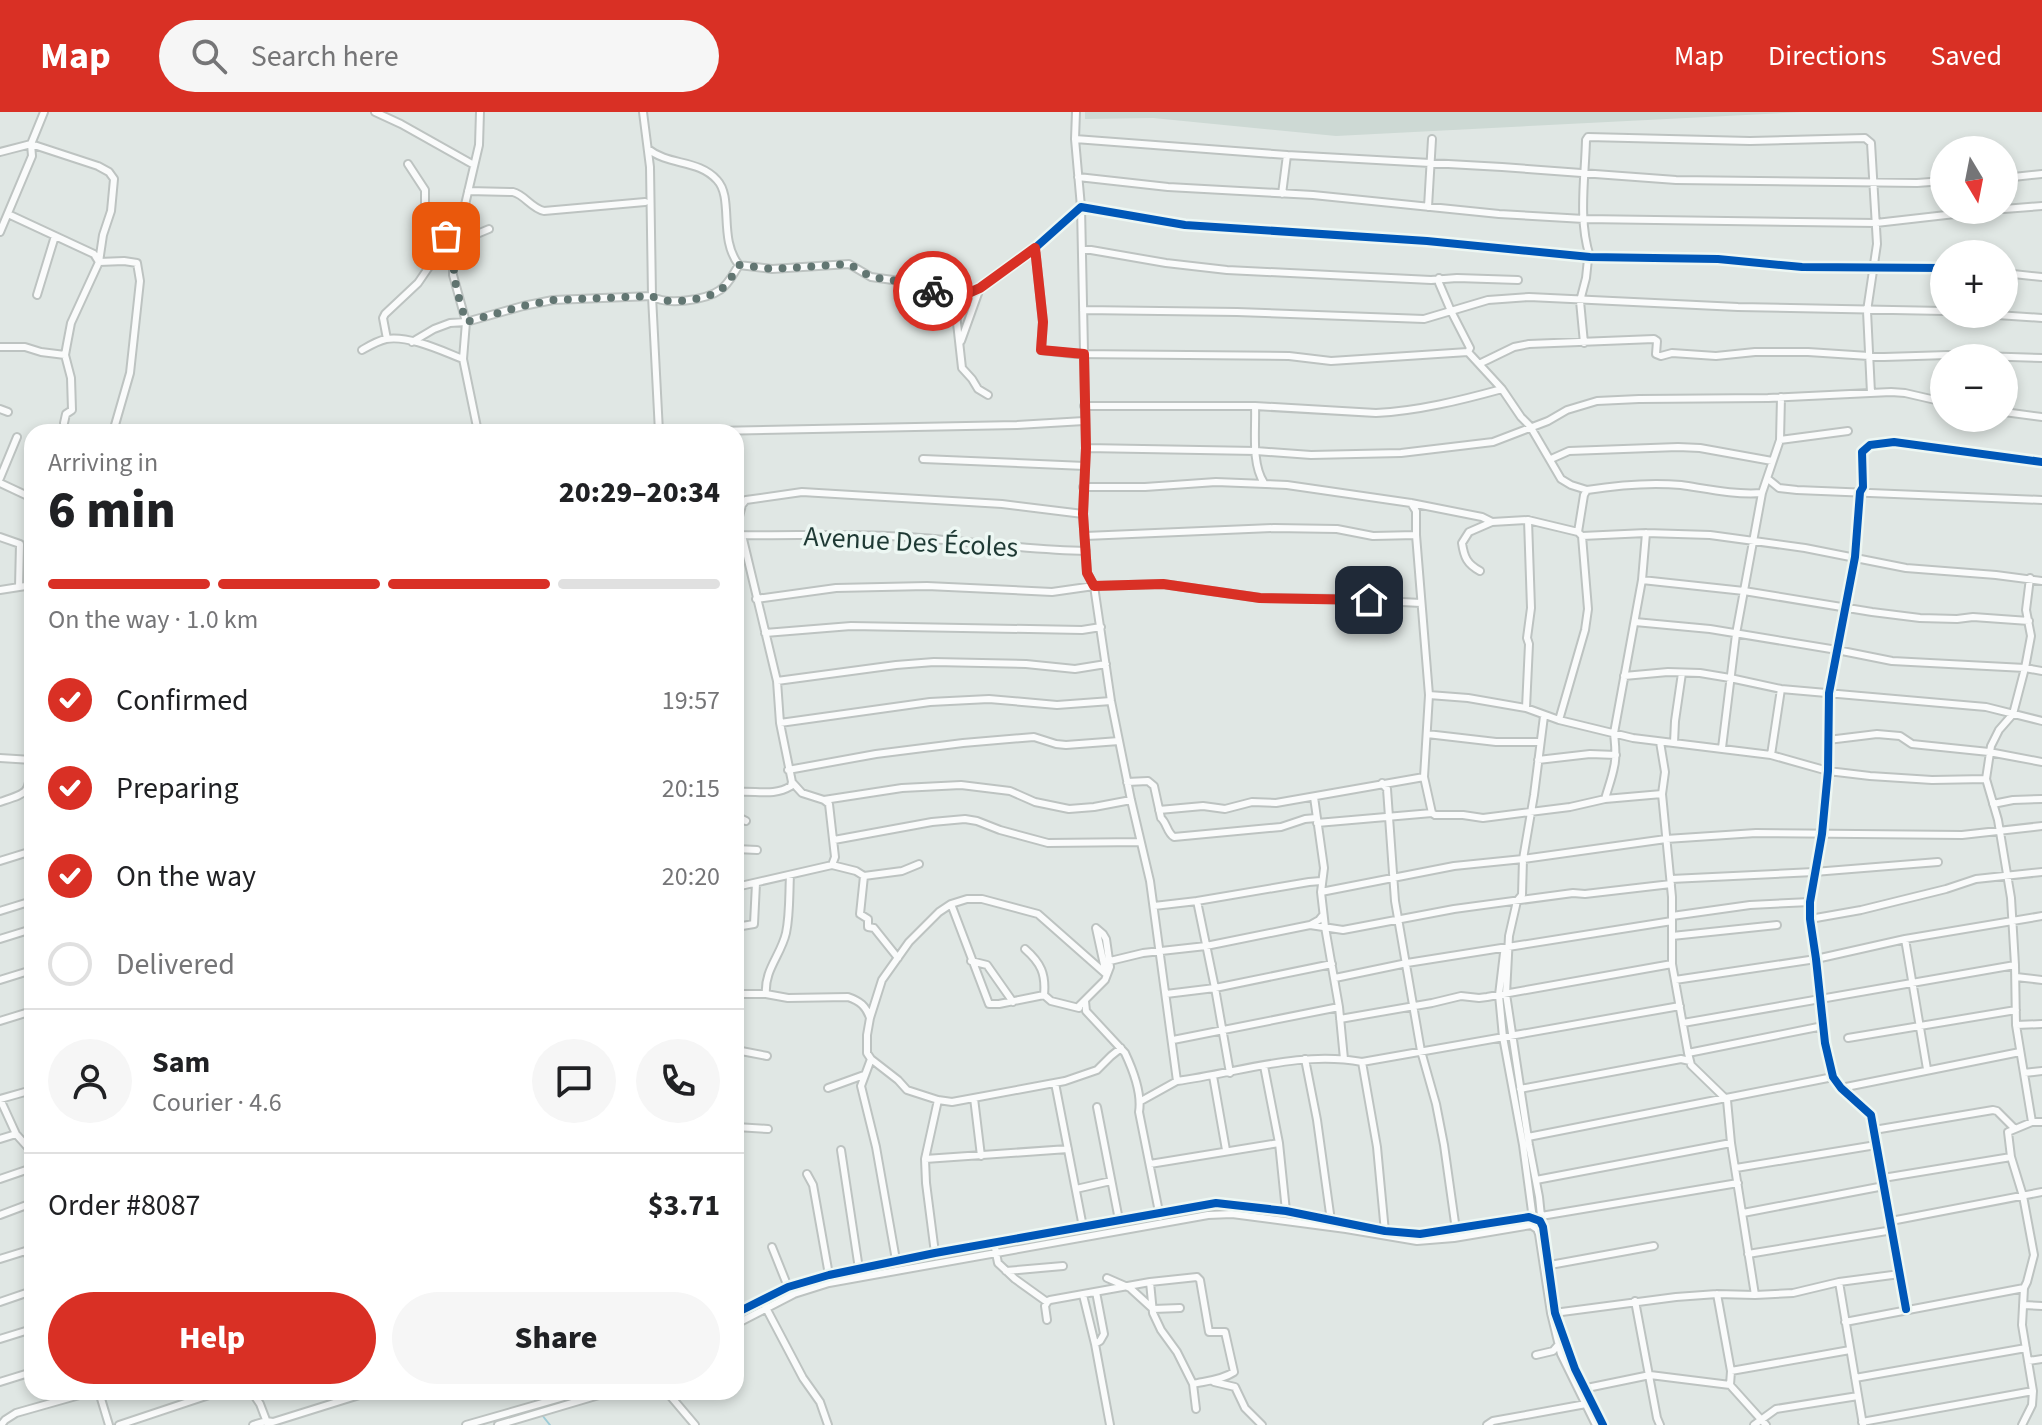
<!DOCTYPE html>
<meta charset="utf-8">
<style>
body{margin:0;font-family:"Source Sans 3",sans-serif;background:#f6f6f6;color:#202124;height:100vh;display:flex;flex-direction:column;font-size:30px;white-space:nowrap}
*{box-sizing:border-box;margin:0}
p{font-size:26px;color:#757577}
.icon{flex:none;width:44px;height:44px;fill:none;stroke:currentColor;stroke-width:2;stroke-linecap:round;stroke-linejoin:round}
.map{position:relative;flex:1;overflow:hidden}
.details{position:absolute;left:24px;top:312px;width:720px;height:976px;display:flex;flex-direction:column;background:#fff;border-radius:24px;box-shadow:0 4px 12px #0003}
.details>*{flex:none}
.needle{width:52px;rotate:170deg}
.fabs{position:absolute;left:1930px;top:24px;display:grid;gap:16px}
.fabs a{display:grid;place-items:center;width:88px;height:88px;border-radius:50%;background:#fff;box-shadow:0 4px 12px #0003;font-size:40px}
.pin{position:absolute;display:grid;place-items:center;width:68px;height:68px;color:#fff;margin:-34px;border-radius:16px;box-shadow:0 4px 12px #0006}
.courier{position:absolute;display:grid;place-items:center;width:80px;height:80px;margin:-40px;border:6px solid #d93025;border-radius:50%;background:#fff;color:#222;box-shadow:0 2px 10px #0007}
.headline em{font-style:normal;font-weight:800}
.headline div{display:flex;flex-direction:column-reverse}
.headline{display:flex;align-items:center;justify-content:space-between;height:136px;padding:0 24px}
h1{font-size:52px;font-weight:800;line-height:60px}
.bar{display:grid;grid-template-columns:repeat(4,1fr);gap:12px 8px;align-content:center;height:96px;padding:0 24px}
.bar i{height:10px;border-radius:6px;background:#e0e0e0}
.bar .active{background:#d93025}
.bar p{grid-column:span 4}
.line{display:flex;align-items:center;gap:20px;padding:0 24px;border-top:2px solid #e0e0e0}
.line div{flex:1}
.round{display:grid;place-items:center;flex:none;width:84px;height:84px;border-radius:42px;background:#f6f6f6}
ol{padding:0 24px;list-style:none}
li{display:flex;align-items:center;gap:24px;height:88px}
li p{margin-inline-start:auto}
li .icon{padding:8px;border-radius:50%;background:#d93025;color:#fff;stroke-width:4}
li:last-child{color:#757577}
li i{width:44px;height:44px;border:4px solid #e0e0e0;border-radius:50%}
.cta{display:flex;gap:16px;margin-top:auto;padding:16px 24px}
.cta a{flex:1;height:92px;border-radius:48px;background:#d93025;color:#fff;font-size:32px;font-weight:800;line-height:92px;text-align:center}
.cta a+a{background:#f6f6f6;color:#202124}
header{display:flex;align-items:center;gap:48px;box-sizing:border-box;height:112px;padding:0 40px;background:#d93025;color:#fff}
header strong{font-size:38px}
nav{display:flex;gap:44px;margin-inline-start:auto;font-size:28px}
.search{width:560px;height:72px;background:#f6f6f6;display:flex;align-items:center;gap:20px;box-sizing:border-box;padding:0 28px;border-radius:44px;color:#757577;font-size:30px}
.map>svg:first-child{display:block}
.built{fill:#cdd9d4}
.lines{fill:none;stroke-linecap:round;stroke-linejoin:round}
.stream{stroke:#9eccd7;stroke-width:2}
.minor-casing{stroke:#bdc3c1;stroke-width:10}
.minor{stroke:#fafbfb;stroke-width:6}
.cycleway-casing{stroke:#edf7f3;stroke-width:13}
.cycleway{stroke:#0057b8;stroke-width:8}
.done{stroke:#627672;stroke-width:8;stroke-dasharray:0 14.4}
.route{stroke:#d93025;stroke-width:10}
.labels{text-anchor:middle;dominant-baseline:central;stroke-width:7;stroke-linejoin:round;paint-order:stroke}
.street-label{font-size:28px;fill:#1e3934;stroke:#edf7f3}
</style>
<header>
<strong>Map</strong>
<div class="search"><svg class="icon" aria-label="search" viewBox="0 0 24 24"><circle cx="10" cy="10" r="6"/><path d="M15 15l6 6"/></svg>Search here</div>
<nav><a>Map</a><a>Directions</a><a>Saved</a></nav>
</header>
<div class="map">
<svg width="2042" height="1313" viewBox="0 0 2042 1313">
<rect width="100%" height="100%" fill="#e0e7e4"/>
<path class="built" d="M1085 0H1802L1336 24 1153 6 1085 7Z"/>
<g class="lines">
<path class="stream" d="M532 1280 535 1288
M542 1303 550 1313"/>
<defs>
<path id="minor" d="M375 0 401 12 474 53
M643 0 650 55 652 184 659 320
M1076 0 1075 27 1081 95 1086 336 1083 402 1087 461 1094 474 1111 589 1131 688 1150 769 1177 969 1141 989
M1075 27 1287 43 1502 55 1676 68 1917 71 1944 69
M648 37C669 54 698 47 717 68 734 86 718 127 739 153L772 157 849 152 871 165 922 172 948 190 954 196 956 202 962 256 972 267 978 277 988 283
M0 40 31 32 98 54 109 60 114 67 111 99 103 123 99 150 71 211 67 232 65 243 71 266 72 298 66 302 64 311
M408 52 425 78V98L430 108 446 124 465 127 489 117
M1078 65 1168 75 1313 83 1499 102 1584 107 1876 111 1990 98
M2004 66 2042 62
M468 79 513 80C525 83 531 96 544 99L645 90
M1282 82 1287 43
M1428 95 1432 27
M2004 97 2042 94
M8 102 94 142 99 150
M0 120 32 44 31 32 44 0
M1035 136 1043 210 1041 238 1075 242 1289 244 1331 249 1468 240
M1082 138H1091L1166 151 1227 158 1431 168 1457 166 1518 168
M99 150 124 149 137 151 140 169 130 261 113 320
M2004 161 2042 165
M1439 166V171L1451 199 1470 236 1468 240 1502 277 1521 305 1530 314 1561 367 1571 373 1587 378 1584 383 1578 420 1582 424 1588 497 1585 518 1559 608
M37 183 55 124
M948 190 980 176 1035 136 1081 95 1185 113 1427 129 1590 145 1718 147 1802 155 1944 156
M1083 198 1237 200 1424 207 1488 188 1529 185 1738 195 1944 199
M1982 202 2042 206
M387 227 383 206 385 202 418 171 435 146 457 126
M961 229 980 176
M412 230 434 217 450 211 466 210 523 194 553 188 652 184C666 194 706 188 720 178 729 172 733 162 739 153
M1584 231 1580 189 1586 166 1588 147 1590 145C1578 108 1585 67 1586 28L1588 25 1750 29 1865 26 1871 31 1877 132 1867 199 1871 281
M0 235H25L41 240 65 243
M362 238C369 234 377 229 386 227 409 223 442 239 463 247
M1479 252 1514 235 1529 232 1654 227 1657 229 1656 242 1661 244 1672 241 1716 244 1755 240H1808L1884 245 1948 243 2042 246
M1084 294H1255L1376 301C1418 299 1462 288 1502 277
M1255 294C1256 318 1251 351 1264 371
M0 297 8 300
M2004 300 2042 305
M478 320 463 247 466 210 453 163V144L479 33 480 0
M663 320 1017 313 1084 309
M1780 328 1848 319
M1086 336 1256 339 1311 343 1401 341 1493 330 1548 309 1567 298 1597 289 1639 287 1768 286 1891 280 1905 281 1944 290
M923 347 1085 354
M1551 347 1569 339 1678 335 1700 336 1772 349
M0 366 17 325
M1768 367 1779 376 1797 378 2042 388
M0 371 32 386
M1083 375H1145L1216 370 1287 373 1411 391 1482 405 1492 410 1528 408 1578 420
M1587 378C1618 373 1649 370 1681 373 1708 377 1734 383 1762 381
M1411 391 1416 399V423L1429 583 1424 665 1432 701 1435 703H1463L1483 706 1570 695 1605 687 1662 682
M736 416 742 393 746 388 802 380 1002 392 1083 402
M736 423C793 424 851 421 908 425 968 429 1027 438 1086 439
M742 423 777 569 780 611 792 670 802 681 824 688 829 692 835 745 832 753
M1085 424 1274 416 1337 417 1373 424 1416 423
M1582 424 1646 421 1710 423 1805 436 1906 456 1996 463 2042 469
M0 425 20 432 19 475
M1480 459C1467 452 1464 445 1462 431L1469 420 1492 410
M2030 466 2026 498 2031 524 2025 556 2013 602 1999 618 1991 634 1986 667 1998 708 2011 786 2015 853 2016 913 2032 1010
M1642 468 1744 479 1872 500 1920 506 1957 507 1973 505 2029 509
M0 478 32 473
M756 487 836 476 927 474 1052 480 1094 474 1163 472 1260 486 1343 487 1421 491
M1635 510 1710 517 1837 538 1892 549 2025 556 2042 559
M765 521 851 514 1082 518 1101 515
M1624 564 1668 560 1700 561 1730 566 1781 577 1986 595 2042 609
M777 569 896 553 934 550 1026 552 1075 557 1106 552
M1429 583 1468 586 1526 596 1559 608 1633 626 1771 643 1828 659 1870 664 1932 668 1986 667
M1526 596 1529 532 1527 526 1531 496 1528 408
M780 611 930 590 989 587 1057 593 1111 589
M1427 622 1496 630H1540
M1828 628 1877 622 1900 624 1912 632 1989 640 2042 650
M1660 630 1665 660 1662 682 1672 785V852L1688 941 1691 953 1727 988 1731 1031 1755 1183
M1674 631 1675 609 1682 561
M1722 636 1736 522 1762 381 1780 328 1781 285
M1771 643 1781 577
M0 646 32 648
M1538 648 1590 642 1616 643
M788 658 876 642 963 631 1034 625 1056 632 1066 633 1119 629
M1127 670 1148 669 1154 674 1161 706C1167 711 1167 721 1174 725L1281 715 1305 707 1316 706
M1382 671 1387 677 1395 789 1421 939 1436 992 1444 1033 1456 1118
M736 680C756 678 773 685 791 674L792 670
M1314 685 1324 756 1321 780 1325 815 1339 895 1344 947
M1605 687C1608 676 1612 666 1614 655 1617 644 1615 633 1614 621L1642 468 1646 421
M824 688 902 676 961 673 1010 679 1035 690 1069 697 1094 695 1131 688
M0 690C30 680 28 682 32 651
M1993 692 2013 688 2042 687
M1159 698 1203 694 1225 697 1252 690 1276 691 1424 665
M736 704 746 709
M1317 711 1432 701
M834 728 932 710 965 707 977 709 1000 718 1048 731 1140 730
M736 737 757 738
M0 749 32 739
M864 764 860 802 868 807V815L874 816 898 846
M1671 767 1814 760 1938 750
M736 775 832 753 856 759 864 764 902 759 919 752
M1321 780 1454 754 1523 747 1666 727 1756 721 1962 723 2042 714
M1197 789 1215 876 1230 961
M951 792 989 892H999L1044 883C1046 862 1041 851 1025 837
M1154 794 1197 789 1309 770 1321 769
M0 799 32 789
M1672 804 1750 793 1810 790
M1810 807 1861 798 1946 777 1976 767 2042 760
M1310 813 1343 818 1454 797 1573 781 1585 782 1671 772
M736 815 754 812 756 771
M1672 824 1777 813
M0 827 32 817
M1905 827 1927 957
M1504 841 1499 883 1503 925 1523 1033 1533 1107
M971 849 987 853 1013 890
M1110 849 1143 841 1206 834 1310 813 1319 808 1323 803
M1106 862 1038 802 982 787H967L951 792 939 800 909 830 882 868 870 906 867 923V941L871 947 898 968 907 978 938 988 952 990 1065 969 1097 958 1111 944 1121 936
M2016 865 2042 868
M1335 866 1407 851 1672 809
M0 868 32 858
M1675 868 1816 847 1905 827 2042 804
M736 882H766L788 886 848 885C860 889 866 894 870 906
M766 882C764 858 781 843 786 821 790 802 789 782 790 763
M1166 882 1215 876 1332 852
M1044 883 1051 889 1079 896
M1085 889 1086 899 1125 941C1133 958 1142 982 1139 1000L1160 1105
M1078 895 1105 868 1110 855 1106 827 1103 822 1096 816 1106 862
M1340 907 1432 891 1461 884 1479 886 1487 885 1672 852
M0 909 32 899
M1683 911 2015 853
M2016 913 2042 912
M1848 926 2016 898
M1173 928 1339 895
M736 938 767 944
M1688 941 1823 914
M871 947 861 974 876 1035 896 1148
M1305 947 1317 1008 1331 1109
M1362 950 1377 1035 1385 1120
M1264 954 1279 1031 1286 1099
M2024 961 2042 959
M1213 964 1226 1038
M1177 969C1238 961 1301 938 1362 950L1680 894
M1055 971 1083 1115
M828 976 864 963
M1841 976 2020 940
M1520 977 1681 947 1690 949
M974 986 981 1044
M0 987 16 1022 32 1040
M0 987 32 978
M1097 995 1119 1108
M736 1015 768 1017
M1874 1018 1993 998 1997 999 2015 1017
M1528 1025 1833 965
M0 1027 16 1022
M841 1038 859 1157
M925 1047 1068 1037
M1150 1052 1279 1031
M1736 1056 1876 1033
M807 1062 813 1073 829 1163
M1883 1066 2011 1045
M0 1067 32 1056
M1536 1068 1731 1031
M1076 1077 1111 1069
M1743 1101 1884 1074
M0 1103 32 1091
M1541 1104 1738 1071
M1891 1109 2042 1080
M1539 1110 1541 1104 1539 1085 1529 1033 1506 882 1509 824 1517 789 1522 783 1523 747 1534 683 1544 604
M994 1131 998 1151 1015 1167 1047 1190 1050 1188 1150 1170 1197 1165 1200 1168 1209 1220H1225L1234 1260C1222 1268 1206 1269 1193 1272
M772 1135 788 1175
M27 1139 32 1156
M935 1141 926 1071 925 1047 938 988
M1748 1142 1893 1118
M0 1147 32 1137
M1550 1153 1654 1134
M1006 1159 1063 1154
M1107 1166 1130 1176 1153 1197 1180 1196
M1150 1170 1153 1201 1161 1218 1177 1240 1193 1272 1196 1297
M1839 1170 1863 1313
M1096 1180 1104 1222 1100 1229 1095 1232 1110 1313
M1717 1182 1731 1259 1730 1273
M1083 1183 1095 1232
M1635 1189 1657 1306 1660 1313
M0 1190 32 1179
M2023 1193 2042 1194
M765 1194 803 1266 820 1290 828 1313
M1906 1197 1871 1003 1841 976 1833 965 1825 931 1816 847 1810 807V790L1822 722 1828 659 1829 581 1855 445 1860 380 1863 375 1862 340 1870 333 1894 330 2042 350
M736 1201 788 1175 829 1163 935 1141 1216 1091 1286 1099 1385 1119 1420 1122 1529 1105 1540 1109 1543 1115 1555 1201 1575 1257 1603 1313
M1554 1201 1676 1185 1717 1182 1755 1183 1793 1181 1839 1170 1900 1162
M1047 1208 1045 1194 1048 1189
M1845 1210 2024 1176
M736 1212 794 1182 829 1171 1208 1103 1232 1102 1346 1117 1417 1129 1454 1126 1531 1113 1537 1117 1539 1122 1551 1201 1561 1242 1596 1313
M0 1227 32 1217
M1536 1243 1553 1239 1559 1232
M2028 1249 2042 1247
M1731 1259 1850 1238
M1855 1266 2026 1236
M0 1270 32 1260
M1214 1270 1235 1275 1245 1296 1262 1313
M1582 1277 1650 1263 1730 1273 1766 1313
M99 1280 109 1313
M252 1280 260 1292 268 1313
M667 1280 695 1313
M1862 1310 2033 1279
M1 1313 5 1308 16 1301 90 1280
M119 1313 218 1280
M253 1313 266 1309 273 1310 369 1280
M466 1313 581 1280
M498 1313 609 1280
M1487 1313 1493 1309 1586 1292
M1754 1313 1776 1297 1858 1284
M2022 1313 2032 1293 2033 1279 2022 1213 2024 1176 2027 1170 2034 1143 2023 1084 2011 1045 2008 1020 2032 1010H2042"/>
</defs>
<use href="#minor" class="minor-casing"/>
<use href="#minor" class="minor"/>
<defs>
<path id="cycleway" d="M948 190 980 176 1035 136 1081 95 1185 113 1427 129 1590 145 1718 147 1802 155 1944 156
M1906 1197 1871 1003 1841 976 1833 965 1825 931 1816 847 1810 807V790L1822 722 1828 659 1829 581 1855 445 1860 380 1863 375 1862 340 1870 333 1894 330 2042 350
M736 1201 788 1175 829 1163 935 1141 1216 1091 1286 1099 1385 1119 1420 1122 1529 1105 1540 1109 1543 1115 1555 1201 1575 1257 1603 1313"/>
</defs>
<use href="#cycleway" class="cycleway-casing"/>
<use href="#cycleway" class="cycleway"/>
</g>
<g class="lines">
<path class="done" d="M446 124 457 126C449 159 457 179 466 210L523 194 553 188 652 184C666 194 706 188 720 178 729 172 733 162 739 153L772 157 849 152 871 165 904 170H916L933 179"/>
<path class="route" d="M933 179 948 190 980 176 1035 136 1043 210 1041 238 1084 242 1086 336 1083 402 1087 461 1094 474 1163 472 1260 486 1369 488"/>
</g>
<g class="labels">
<g class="street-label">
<text transform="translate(911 430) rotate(3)">Avenue Des Écoles</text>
</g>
</g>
</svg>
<div class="fabs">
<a><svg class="needle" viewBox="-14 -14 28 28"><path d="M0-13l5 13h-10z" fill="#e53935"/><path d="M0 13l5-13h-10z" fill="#757577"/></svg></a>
<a>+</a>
<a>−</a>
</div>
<div class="pin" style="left:446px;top:124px;background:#ea580c"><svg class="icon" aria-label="bag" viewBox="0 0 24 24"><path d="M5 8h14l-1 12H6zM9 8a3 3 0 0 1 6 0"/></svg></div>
<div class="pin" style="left:1369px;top:488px;background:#1f2937"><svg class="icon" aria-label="home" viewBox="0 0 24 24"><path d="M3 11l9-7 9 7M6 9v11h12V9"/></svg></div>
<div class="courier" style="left:933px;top:179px"><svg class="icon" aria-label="bike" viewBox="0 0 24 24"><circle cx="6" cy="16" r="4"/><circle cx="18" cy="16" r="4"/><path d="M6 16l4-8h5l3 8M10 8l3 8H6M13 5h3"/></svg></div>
<section class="details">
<div class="headline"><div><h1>6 min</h1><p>Arriving in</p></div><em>20:29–20:34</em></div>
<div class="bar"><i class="active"></i><i class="active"></i><i class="active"></i><i></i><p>On the way · 1.0 km</p></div>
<ol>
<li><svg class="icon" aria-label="check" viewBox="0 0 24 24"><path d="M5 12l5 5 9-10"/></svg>Confirmed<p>19:57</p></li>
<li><svg class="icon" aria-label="check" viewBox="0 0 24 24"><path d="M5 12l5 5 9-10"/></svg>Preparing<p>20:15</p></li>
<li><svg class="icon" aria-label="check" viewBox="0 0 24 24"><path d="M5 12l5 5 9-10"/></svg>On the way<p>20:20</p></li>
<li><i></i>Delivered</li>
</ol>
<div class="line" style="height:144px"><a class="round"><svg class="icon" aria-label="person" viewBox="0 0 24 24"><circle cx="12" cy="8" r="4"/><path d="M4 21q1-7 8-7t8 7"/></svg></a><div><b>Sam</b><p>Courier · 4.6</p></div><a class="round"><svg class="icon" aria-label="chat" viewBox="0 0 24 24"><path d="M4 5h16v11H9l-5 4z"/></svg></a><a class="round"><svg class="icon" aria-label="phone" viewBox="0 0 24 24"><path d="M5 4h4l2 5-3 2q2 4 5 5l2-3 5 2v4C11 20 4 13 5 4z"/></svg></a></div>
<div class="line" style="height:104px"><div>Order #8087</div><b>$3.71</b></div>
<div class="cta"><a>Help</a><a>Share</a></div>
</section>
</div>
